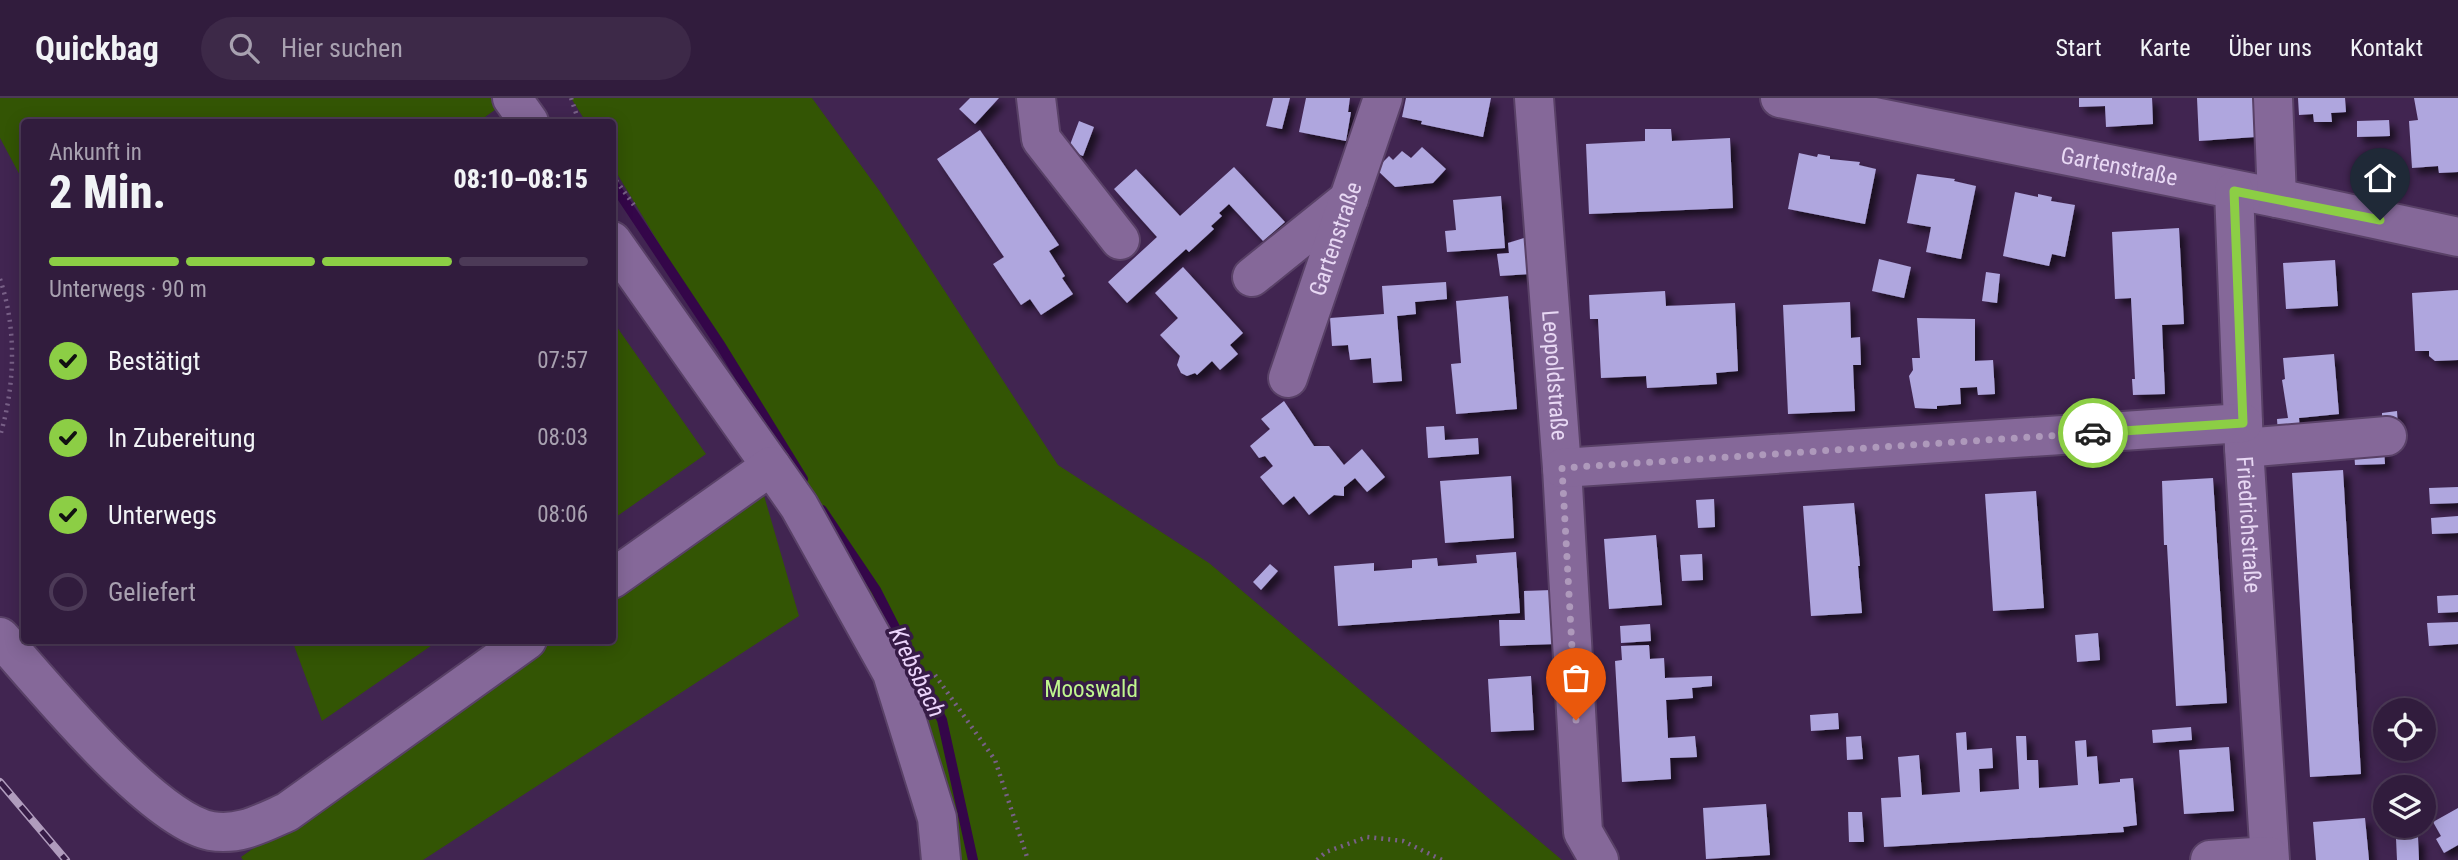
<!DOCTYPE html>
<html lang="de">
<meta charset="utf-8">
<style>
body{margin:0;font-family:"Roboto Condensed",sans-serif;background:#3d2948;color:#f1f3f6;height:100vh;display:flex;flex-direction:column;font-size:26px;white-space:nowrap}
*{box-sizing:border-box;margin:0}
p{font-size:23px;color:#a8a1b0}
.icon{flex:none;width:38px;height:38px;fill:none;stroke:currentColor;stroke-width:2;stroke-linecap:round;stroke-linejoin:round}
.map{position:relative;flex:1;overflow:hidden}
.side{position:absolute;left:21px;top:21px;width:595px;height:525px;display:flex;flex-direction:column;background:#311c3d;border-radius:7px;box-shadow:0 4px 18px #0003,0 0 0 2px #4c3a57}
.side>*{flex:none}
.controls{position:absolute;left:2373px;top:600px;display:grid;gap:14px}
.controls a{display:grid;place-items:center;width:63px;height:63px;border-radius:50%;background:#311c3d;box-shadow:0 4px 18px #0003,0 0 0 2px #4c3a57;font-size:35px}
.pin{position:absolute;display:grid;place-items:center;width:60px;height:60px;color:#fff;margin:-72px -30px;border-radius:50% 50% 50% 0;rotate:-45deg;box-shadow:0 0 7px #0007}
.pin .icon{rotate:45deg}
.courier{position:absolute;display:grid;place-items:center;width:70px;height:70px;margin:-35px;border:5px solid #8cce45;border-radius:50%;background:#fff;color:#222;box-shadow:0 2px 9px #0007}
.overview em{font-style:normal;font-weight:800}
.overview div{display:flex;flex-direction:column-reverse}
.overview{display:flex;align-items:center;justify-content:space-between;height:119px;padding:0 28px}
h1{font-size:46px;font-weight:800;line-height:52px}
.bar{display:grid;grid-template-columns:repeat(4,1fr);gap:10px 7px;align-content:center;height:84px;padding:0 28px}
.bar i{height:9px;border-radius:5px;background:#4c3a57}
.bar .active{background:#8cce45}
.bar p{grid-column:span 4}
ol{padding:0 28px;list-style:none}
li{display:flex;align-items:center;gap:21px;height:77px}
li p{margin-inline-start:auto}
li .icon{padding:7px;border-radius:50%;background:#8cce45;color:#111;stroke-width:4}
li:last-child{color:#a8a1b0}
li i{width:38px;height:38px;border:4px solid #4c3a57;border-radius:50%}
header{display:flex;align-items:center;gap:42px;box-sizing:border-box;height:98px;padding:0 35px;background:#311c3d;border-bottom:2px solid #4c3a57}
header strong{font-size:33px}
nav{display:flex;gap:38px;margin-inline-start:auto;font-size:24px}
.search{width:490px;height:63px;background:#3d2948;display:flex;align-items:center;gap:18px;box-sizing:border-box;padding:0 24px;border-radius:38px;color:#a8a1b0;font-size:26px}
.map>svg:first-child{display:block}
.green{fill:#335504}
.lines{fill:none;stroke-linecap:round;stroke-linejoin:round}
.stream{stroke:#340649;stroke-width:10}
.building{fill:#afa6de;filter:url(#shadow)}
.minor-casing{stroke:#594167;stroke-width:42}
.path{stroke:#786087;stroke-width:4.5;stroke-dasharray:2 5;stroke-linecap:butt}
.minor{stroke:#856899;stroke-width:38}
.rail-casing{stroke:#b09cbd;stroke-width:8}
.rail{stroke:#361b46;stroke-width:5;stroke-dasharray:16;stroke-linecap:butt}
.done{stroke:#ae99bb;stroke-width:7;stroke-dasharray:0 12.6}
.route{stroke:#8cce45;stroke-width:9}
.labels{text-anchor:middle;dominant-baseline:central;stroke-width:7;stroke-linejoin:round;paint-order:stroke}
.street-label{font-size:23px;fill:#e8d8f4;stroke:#361b46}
.park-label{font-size:23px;fill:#bff68e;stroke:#361b46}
.water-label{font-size:24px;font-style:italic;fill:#ecd5fc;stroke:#361b46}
</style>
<header>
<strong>Quickbag</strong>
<div class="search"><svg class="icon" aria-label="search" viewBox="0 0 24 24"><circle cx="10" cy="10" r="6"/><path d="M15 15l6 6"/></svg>Hier suchen</div>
<nav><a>Start</a><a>Karte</a><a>Über uns</a><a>Kontakt</a></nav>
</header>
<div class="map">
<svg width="2458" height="762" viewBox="0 0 2458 762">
<defs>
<filter id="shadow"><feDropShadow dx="6" dy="6" stdDeviation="3.5" flood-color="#0009"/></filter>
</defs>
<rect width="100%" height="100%" fill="#412551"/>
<path class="green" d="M0 0H493L499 9 478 24H24V85L0 40Z
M571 0H812L881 95 1058 367 1209 465 1562 762H955L829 428 613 69 612 24H586Z
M612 222 706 356 613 421H612Z
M763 394 799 518 423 762H243L241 759 550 543 612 542 613 499Z
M292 542H438V543L322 623Z"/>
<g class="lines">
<path class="stream" d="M612 84 721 248 803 381
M822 412 876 492 942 622 973 762"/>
</g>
<path class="building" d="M970 0H999L975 26 959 11Z
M1273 0H1290L1282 31 1266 28Z
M1306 0H1350L1348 14H1351L1346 43 1299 34Z
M1406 0H1491L1483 39 1421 26 1422 23 1402 19Z
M2079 0H2152L2153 26 2106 29 2105 8 2079 9Z
M2197 0H2253L2255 39 2199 43Z
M2298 0H2345L2346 14 2331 15 2332 24H2314L2313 16 2299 17Z
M2414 0H2458V74L2439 75 2438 68 2412 70 2409 23 2418 22Z
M2389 22 2390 38 2357 39V23Z
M1079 23 1094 29 1083 58 1068 52Z
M1645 31H1671L1672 43 1730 40 1733 110 1589 116 1586 46 1645 43Z
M980 32 1059 147 1049 153 1065 178 1062 180 1073 196 1041 217 1030 201 1021 207 993 166 1004 159 937 61Z
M1422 49 1446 71 1433 85 1395 89 1376 71 1389 58 1393 62 1402 53 1411 60Z
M1799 55 1817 59 1818 56 1830 58V61L1860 64 1859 67 1876 71 1865 126 1788 111Z
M1234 69 1285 124 1263 143 1229 106 1219 115 1222 118 1211 128 1214 131 1189 154 1186 151 1127 205 1108 184 1157 139 1114 91 1136 71 1180 118Z
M1917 76 1955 81 1954 83 1976 88 1961 161 1926 154 1931 129 1907 125Z
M2015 94 2038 99V96L2052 99 2051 103 2075 107 2065 159 2052 156 2049 168 2003 158Z
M1501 98 1505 150 1447 154 1445 133 1456 132 1453 102Z
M2179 130 2184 226 2162 227 2165 296 2133 297 2132 281H2135L2131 200 2115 201 2112 134Z
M1527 139 1530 176 1500 178 1497 156 1509 155 1508 145Z
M1879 161 1911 169 1904 200 1872 193Z
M2335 162 2338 208 2286 211 2283 165Z
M1183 169 1243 235 1230 247 1238 256 1220 272 1212 263 1197 277 1195 275 1187 278 1181 275 1177 267 1180 258 1160 237 1178 220 1155 195Z
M1986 174 2000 176 1997 205 1982 203Z
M1446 184 1447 201 1415 204 1416 216 1397 218 1402 283 1373 285 1371 260 1350 262 1348 247 1332 248 1330 220 1384 216 1382 188Z
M2458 192V262L2435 263 2429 258V253H2415L2412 195Z
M1665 193 1666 208 1735 205 1738 273 1716 275 1717 286 1647 290 1646 278 1601 280 1598 221H1590L1589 197Z
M1508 198 1517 311 1456 316 1451 266 1461 265 1456 203Z
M1850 204 1851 240 1860 239 1861 267H1853L1855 313 1788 316 1783 207Z
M1917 220 1975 221V263L1993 262 1995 296 1978 297 1977 289 1960 290 1961 306 1937 308V311L1915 310 1909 278 1913 272 1912 260H1920Z
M2334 256 2339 316 2299 320 2300 335 2278 336 2277 321 2288 320 2282 282 2285 281 2283 260Z
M1284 303 1314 348H1329L1344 367 1362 351 1385 379 1367 394 1355 380 1344 389V398L1334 397 1309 417 1294 398 1283 407 1260 379 1273 368 1265 358 1259 360 1250 348 1270 331 1261 321Z
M2397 313 2398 330H2382V315Z
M1444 328 1445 342 1478 340 1479 356 1428 360 1426 329Z
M2384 351 2385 366 2355 367 2354 352Z
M2343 372 2361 676 2310 679 2292 375Z
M1511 378 1514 440 1445 445 1440 383Z
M2213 380 2227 605 2176 608 2167 447H2164L2162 383Z
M2458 389V405L2430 406 2429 390Z
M2036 393 2044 510 1993 513 1985 396Z
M1714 401 1715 429 1698 430 1696 402Z
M1854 405 1860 468H1858L1862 515 1811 518 1803 408Z
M2458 418V435L2432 436 2431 420Z
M1656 437 1662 507 1609 511 1604 441Z
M1516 454 1520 515 1338 528 1334 468 1374 465V473L1412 470V462L1437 460 1438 468 1477 465 1476 457Z
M1702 456 1703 482 1682 483 1680 457Z
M1270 466 1278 473 1261 492 1253 484Z
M1552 492 1555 546 1500 548 1499 522H1525L1524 493Z
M2458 497V514L2438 515 2437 498Z
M2458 524V546L2429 548 2427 525Z
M1650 526 1651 543 1621 545 1620 528Z
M2098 535 2100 562 2077 564 2075 537Z
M1649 547 1650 561 1664 560 1665 580 1712 578V588L1692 590 1693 600 1666 602 1668 640 1695 638 1697 659 1670 660 1671 681 1622 684 1615 563 1622 562 1621 548Z
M1531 578 1534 632 1491 634 1488 581Z
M1838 615 1839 631 1811 633 1810 617Z
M2191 629 2192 642 2153 645 2152 632Z
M1966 634 1967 652 1992 650 1993 670 1979 671 1980 694 2019 691 2016 638H2026L2027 662H2038L2039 690 2078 687 2075 643 2086 642 2087 659 2097 658 2099 686 2120 684V681L2133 680 2137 727 2123 729 2124 734 1884 749 1881 700 1901 699 1898 659 1919 657 1922 697 1960 694 1956 635Z
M1861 638 1863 661 1847 662 1846 639Z
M2229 649 2234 713 2184 716 2179 652Z
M1766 706 1770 757 1706 761 1703 710Z
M2458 710V747L2444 755 2436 741 2441 738 2433 724Z
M1848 714H1862L1864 744H1849Z
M2365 720 2369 762H2316L2313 724Z
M2418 739 2419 762H2397L2396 740Z"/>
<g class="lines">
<defs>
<g id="minor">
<path d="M512 0 529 24"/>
<path d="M1036 0 1041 41 1120 142"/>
<path id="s1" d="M1534 0 1562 370 1583 734 1599 762"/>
<path id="s2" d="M1780 0 2277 100 2458 139"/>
<path d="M2273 0 2277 100"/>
<path id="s3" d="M2234 93 2244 350 2270 762"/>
<path d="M612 143 771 368"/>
<path d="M1252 179 1349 101"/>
<path id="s4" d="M1288 280 1383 0"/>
<path d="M2244 350 2387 338"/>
<path d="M1562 370 2243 325"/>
<path d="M612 481 771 368 799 408 892 575 937 720 941 762"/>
<path d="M0 539C42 586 152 722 211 733 239 738 262 725 287 714L527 542"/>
<path d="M2210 762 2269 758"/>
</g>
</defs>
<use href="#minor" class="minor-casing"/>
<path class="path" d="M571 0 579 24
M612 77 636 110
M0 181C17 231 15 288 0 338
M935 577 995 662 1028 762
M1317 762 1326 754 1367 739 1403 743 1442 762"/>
<use href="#minor" class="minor"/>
<defs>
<path id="rail" d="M0 684 66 762"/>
</defs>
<use href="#rail" class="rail-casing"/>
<use href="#rail" class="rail"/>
</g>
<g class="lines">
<path class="done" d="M1576 622 1562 370 2093 335"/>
<path class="route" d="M2093 335 2243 325 2234 93 2380 122"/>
</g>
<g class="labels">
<g class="street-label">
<text stroke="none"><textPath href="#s2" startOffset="346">Gartenstraße</textPath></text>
<text stroke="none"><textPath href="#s4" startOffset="147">Gartenstraße</textPath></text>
<text stroke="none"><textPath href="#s1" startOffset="278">Leopoldstraße</textPath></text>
<text stroke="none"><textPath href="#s3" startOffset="334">Friedrichstraße</textPath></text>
</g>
<g class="park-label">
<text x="1091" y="591">Mooswald</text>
</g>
<g class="water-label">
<text transform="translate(917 574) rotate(64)">Krebsbach</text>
</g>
</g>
</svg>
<div class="controls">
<a><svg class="icon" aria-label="locate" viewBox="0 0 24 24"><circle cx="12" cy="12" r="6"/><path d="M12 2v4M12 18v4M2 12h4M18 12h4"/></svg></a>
<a><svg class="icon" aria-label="layers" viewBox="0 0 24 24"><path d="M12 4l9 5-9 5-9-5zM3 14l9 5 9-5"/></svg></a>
</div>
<div class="pin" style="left:1576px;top:622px;background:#ea580c"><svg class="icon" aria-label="bag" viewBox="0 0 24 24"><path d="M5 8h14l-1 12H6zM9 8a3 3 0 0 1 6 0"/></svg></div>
<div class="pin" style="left:2380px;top:122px;background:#1f2937"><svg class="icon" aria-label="home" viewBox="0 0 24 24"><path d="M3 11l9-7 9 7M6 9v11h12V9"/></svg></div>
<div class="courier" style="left:2093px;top:335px"><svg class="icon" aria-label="car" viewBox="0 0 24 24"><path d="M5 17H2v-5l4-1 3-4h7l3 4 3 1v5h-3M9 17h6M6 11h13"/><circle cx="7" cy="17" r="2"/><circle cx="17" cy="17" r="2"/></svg></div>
<section class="side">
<div class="overview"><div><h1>2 Min.</h1><p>Ankunft in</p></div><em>08:10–08:15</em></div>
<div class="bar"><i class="active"></i><i class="active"></i><i class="active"></i><i></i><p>Unterwegs · 90 m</p></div>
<ol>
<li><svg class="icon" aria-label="check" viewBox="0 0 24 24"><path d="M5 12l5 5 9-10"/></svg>Bestätigt<p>07:57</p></li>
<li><svg class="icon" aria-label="check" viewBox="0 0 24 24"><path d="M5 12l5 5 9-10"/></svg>In Zubereitung<p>08:03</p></li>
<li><svg class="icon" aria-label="check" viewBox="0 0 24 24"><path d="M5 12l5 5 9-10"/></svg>Unterwegs<p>08:06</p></li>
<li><i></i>Geliefert</li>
</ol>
</section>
</div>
